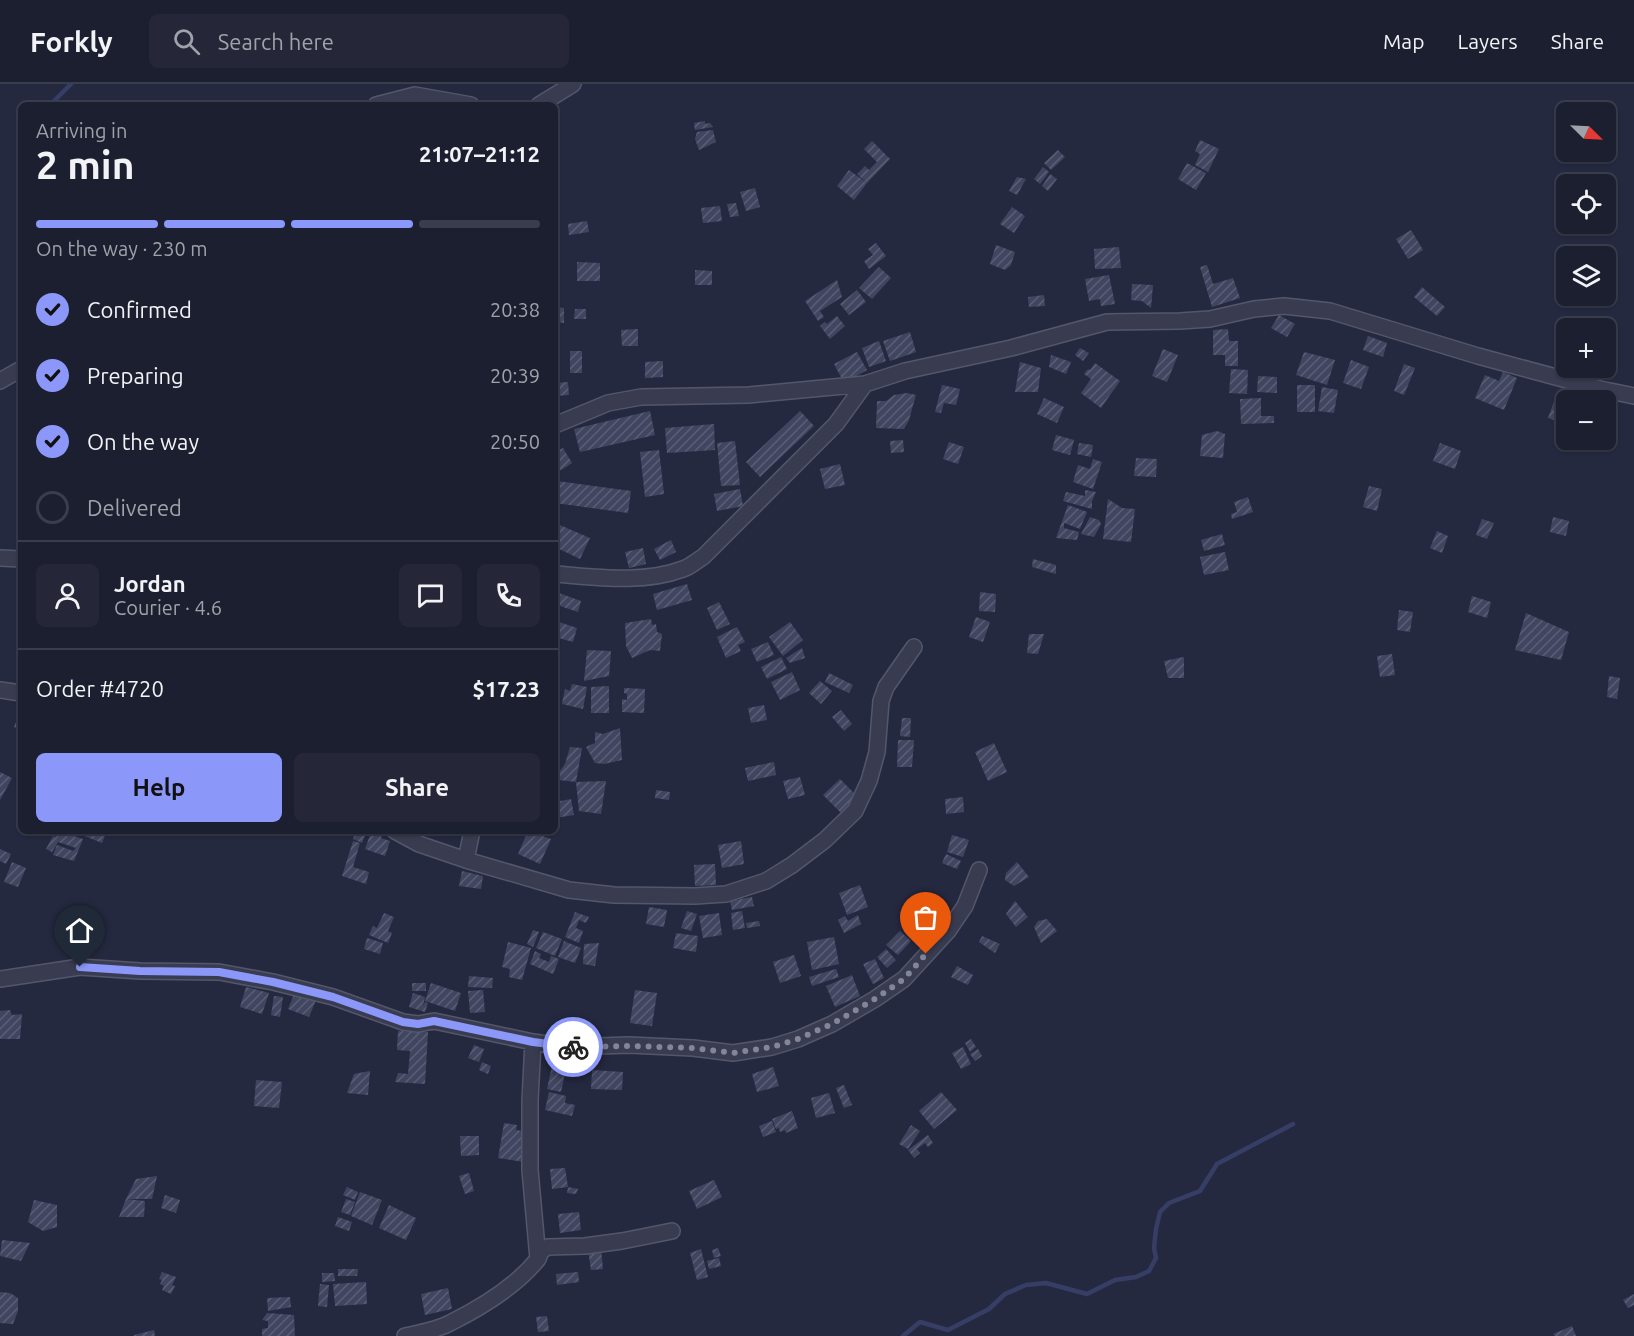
<!DOCTYPE html>
<meta charset="utf-8">
<style>
body{margin:0;font-family:Ubuntu,sans-serif;background:#252738;color:#f1f3f6;height:100vh;display:flex;flex-direction:column;font-size:22px;white-space:nowrap}
*{box-sizing:border-box;margin:0}
p{font-size:20px;color:#a0a2ab}
.icon{flex:none;width:33px;height:33px;fill:none;stroke:currentColor;stroke-width:2;stroke-linecap:round;stroke-linejoin:round}
.map{position:relative;flex:1;overflow:hidden}
.sheet{position:absolute;left:18px;top:18px;width:540px;height:732px;display:flex;flex-direction:column;background:#1c1f30;border-radius:9px;box-shadow:0 2px 4px #0004,0 0 0 2px #3a3d4c}
.sheet>*{flex:none}
.needle{width:39px;rotate:114deg}
.controls{position:absolute;left:1556px;top:18px;display:grid;gap:12px}
.controls a{display:grid;place-items:center;width:60px;height:60px;border-radius:9px;background:#1c1f30;box-shadow:0 2px 4px #0004,0 0 0 2px #3a3d4c;font-size:30px}
.pin{position:absolute;display:grid;place-items:center;width:51px;height:51px;color:#fff;margin:-62px -26px;border-radius:50% 50% 50% 0;rotate:-45deg;box-shadow:0 0 6px #0007}
.pin .icon{rotate:45deg}
.courier{position:absolute;display:grid;place-items:center;width:60px;height:60px;margin:-30px;border:4px solid #8c98f9;border-radius:50%;background:#fff;color:#222;box-shadow:0 2px 8px #0007}
.overview em{font-style:normal;font-weight:700}
.overview div{display:flex;flex-direction:column-reverse}
.overview{display:flex;align-items:center;justify-content:space-between;height:102px;padding:0 18px}
h1{font-size:39px;font-weight:700;line-height:45px}
.bar{display:grid;grid-template-columns:repeat(4,1fr);gap:9px 6px;align-content:center;height:72px;padding:0 18px}
.bar i{height:8px;border-radius:4px;background:#3a3d4c}
.bar .current{background:#8c98f9}
.bar p{grid-column:span 4}
.line{display:flex;align-items:center;gap:15px;padding:0 18px;border-top:2px solid #3a3d4c}
.line div{flex:1}
.round{display:grid;place-items:center;flex:none;width:63px;height:63px;border-radius:9px;background:#252738}
ol{padding:0 18px;list-style:none}
li{display:flex;align-items:center;gap:18px;height:66px}
li p{margin-inline-start:auto}
li .icon{padding:6px;border-radius:50%;background:#8c98f9;color:#111;stroke-width:4}
li:last-child{color:#a0a2ab}
li i{width:33px;height:33px;border:3px solid #3a3d4c;border-radius:50%}
.cta{display:flex;gap:12px;margin-top:auto;padding:12px 18px}
.cta a{flex:1;height:69px;border-radius:9px;background:#8c98f9;color:#111;font-size:24px;font-weight:700;line-height:69px;text-align:center}
.cta a+a{background:#252738;color:#f1f3f6}
header{display:flex;align-items:center;gap:36px;box-sizing:border-box;height:84px;padding:0 30px;background:#1c1f30;border-bottom:2px solid #3a3d4c}
header strong{font-size:28px}
nav{display:flex;gap:33px;margin-inline-start:auto;font-size:21px}
.search{width:420px;height:54px;background:#252738;display:flex;align-items:center;gap:15px;box-sizing:border-box;padding:0 21px;border-radius:9px;color:#a0a2ab;font-size:22px}
.map>svg:first-child{display:block}
.lines{fill:none;stroke-linecap:round;stroke-linejoin:round}
.stream{stroke:#373e66;stroke-width:4.5}
.building{fill:url(#building-hatch)}
.minor-casing{stroke:#54576b;stroke-width:18}
.minor{stroke:#393c50;stroke-width:15}
.done{stroke:#83869a;stroke-width:6;stroke-dasharray:0 10.8}
.route{stroke:#8c98f9;stroke-width:8}
</style>
<header>
<strong>Forkly</strong>
<div class="search"><svg class="icon" aria-label="search" viewBox="0 0 24 24"><circle cx="10" cy="10" r="6"/><path d="M15 15l6 6"/></svg>Search here</div>
<nav><a>Map</a><a>Layers</a><a>Share</a></nav>
</header>
<div class="map">
<svg width="1634" height="1252" viewBox="0 0 1634 1252">
<defs>
<pattern id="building-hatch" width="6" height="6" patternUnits="userSpaceOnUse" patternTransform="scale(1.5)"><rect width="6" height="6" fill="#414660"/><path d="M-1 1l2-2M0 6l6-6M5 7l2-2" fill="none" stroke="#5a5f75"/></pattern>
</defs>
<rect width="100%" height="100%" fill="#252940"/>
<g class="lines">
<path class="stream" d="M50 21 71 0
M903 1252 920 1238 948 1246 989 1225 1005 1210 1026 1201 1046 1199 1087 1210 1115 1196 1136 1193 1149 1187 1156 1174 1154 1164 1156 1145 1160 1128 1169 1119 1200 1107 1217 1080 1293 1040"/>
</g>
<path class="building" d="M705 37V40L710 39 713 43 695 46 694 39Z
M713 46 716 58 699 66 695 55 697 48Z
M1200 56 1219 65 1208 88 1195 81 1200 70 1195 67Z
M872 57 890 75 867 99 857 90 865 82 869 86 877 78 864 65Z
M1058 66 1065 73 1051 86 1044 79Z
M1187 79 1206 89 1196 106 1178 95Z
M1043 83 1049 88 1040 100 1034 95Z
M849 86 867 99 854 116 837 102Z
M1050 90 1057 95 1048 107 1042 102Z
M1017 93 1026 95 1017 111 1009 107Z
M755 104 760 123 746 127 740 108Z
M736 119 739 132 730 133 727 120Z
M720 122 722 137 703 139 701 124Z
M1012 123 1025 132 1014 149 1000 140Z
M587 137 589 148 569 151 568 140Z
M1411 146 1423 166 1408 175 1396 155Z
M876 159 886 172 869 185 864 177 873 171 868 165Z
M996 161 1015 168 1011 181 1005 186 990 180Z
M1119 163 1121 184 1095 185 1094 165Z
M577 178 600 179V197H577Z
M1207 181 1213 200 1233 194 1240 214 1212 223 1200 183Z
M879 183 891 194 872 215 859 204Z
M695 186 712 187V201H695Z
M1109 191 1115 220 1101 222 1100 215 1089 217 1085 195Z
M837 196 842 213 820 227 824 233 818 237 805 217Z
M1132 200 1153 201 1151 224 1142 217 1131 216Z
M1422 203 1445 223 1437 232 1414 213Z
M857 206 866 218 849 231 840 220Z
M1044 211 1045 222 1029 223 1028 213Z
M555 223 564 224V239L555 238Z
M575 225H586V235H574Z
M1279 231 1295 240 1287 253 1271 244Z
M837 232 845 242 830 255 820 242 825 238 827 240Z
M638 245V262H622L621 246Z
M1228 245 1229 257H1238V282H1225V271H1213V246Z
M910 248 916 268 890 277 883 257Z
M1368 252 1387 259 1383 273 1363 266Z
M879 257 886 277 869 283 862 264Z
M1080 264 1089 269 1083 277 1075 271Z
M1163 265 1178 271 1167 298 1152 292Z
M570 267H582V289H570Z
M857 268 867 286 844 299 834 280Z
M1304 268 1335 276 1327 301 1296 291Z
M1051 271 1071 278 1066 290 1049 283Z
M1351 276 1369 283 1361 305 1343 299Z
M663 277V293L645 294V278Z
M1020 278 1041 284 1038 308H1015Z
M1095 279 1120 297 1101 324 1081 309 1091 295 1084 290 1088 285 1090 286Z
M1404 280 1415 284 1404 311 1394 307Z
M1231 285 1248 286 1247 310 1229 309Z
M1503 288 1517 294 1504 326 1475 314 1485 291 1499 297Z
M1258 292 1277 293V309L1257 308Z
M568 298 569 311 555 312V299Z
M942 301 960 305 956 321 944 319 941 329 935 328Z
M1297 301H1315V328H1297Z
M1322 303 1338 306 1334 329 1318 327Z
M907 309 916 311 909 336 904 345 876 344 877 317H886L894 311Z
M1044 314 1064 323 1057 339 1037 330Z
M1261 314V332H1274V339L1241 340 1240 315Z
M1555 315 1566 319V340L1548 334Z
M650 327 655 351 580 368 574 345Z
M800 327 814 342 760 393 746 378Z
M714 340 715 366 667 369 665 344Z
M1217 347 1225 350 1223 374 1200 372 1202 351Z
M1056 351 1074 356 1070 371 1052 366Z
M903 356 904 368 891 369 890 357Z
M735 357 740 401 721 402 717 359Z
M949 358 964 363 958 380 943 375Z
M1079 359 1093 361 1091 373 1077 370Z
M1440 359 1461 367 1455 385 1433 377Z
M563 364 572 379 555 390V368Z
M659 366 664 410 645 413 640 368Z
M1136 374 1157 375 1156 393 1134 392Z
M1093 375 1102 378 1093 405 1073 398 1078 381 1090 385Z
M840 380 845 401 825 405 820 385Z
M557 397 631 407 628 429 555 419Z
M1369 402 1382 405 1377 427 1363 423Z
M740 405 743 422 717 427 714 410Z
M1085 406 1096 408 1092 417V425L1063 417 1066 408 1085 412Z
M1248 413 1253 428 1232 435 1231 430 1237 428 1234 418Z
M1108 415 1122 424 1135 425 1131 458 1103 455Z
M1068 421 1087 428 1080 445 1064 439V444L1079 448 1077 456 1056 454Z
M1090 433 1099 436 1101 440 1094 453 1081 450Z
M1553 433 1569 437 1566 452 1550 448Z
M1482 435 1494 439 1487 455 1476 451Z
M555 439 590 454 580 475 555 463Z
M1437 447 1448 452 1442 469 1430 464Z
M1222 450 1225 461 1204 467 1201 456Z
M671 456 676 468 660 476 654 465Z
M643 464 646 480 629 484 625 468Z
M1225 468 1229 486 1204 491 1200 473Z
M1033 475 1056 481V490L1032 483Z
M687 500 692 516 657 526 653 510Z
M556 508 581 517 578 528 560 522 555 535Z
M980 508 996 510 995 528 979 527Z
M1472 512 1491 518 1487 534 1468 528Z
M719 518 730 540 717 546 707 524Z
M1399 526 1413 528 1410 548 1397 546Z
M1526 529 1569 548 1561 576 1515 566Z
M976 533 990 538 983 558 969 553Z
M651 535 652 541 656 540 657 548 662 550 660 567 650 566 632 574 626 562 625 539Z
M559 538 577 544 573 558 555 553Z
M790 538 803 556 783 572 769 553Z
M737 543 745 558 738 561 741 567 726 574 717 553Z
M1029 550H1044L1038 570 1027 569Z
M768 558 774 571 757 578 751 565Z
M802 564 805 574 790 579 786 574Z
M587 566 611 567 609 592 584 597Z
M1392 570 1395 591 1380 593 1377 572Z
M781 573 787 585 767 595 761 583Z
M1184 573V594H1168L1164 577Z
M792 588 800 606 780 616 771 598Z
M829 589 853 601 849 609 825 598Z
M1609 592 1620 594 1617 615 1607 613Z
M820 597 832 607 821 620 809 609Z
M572 600 587 603 583 625 562 620 565 605 570 607Z
M609 602V629H591V603Z
M624 604 645 605 644 629 622 628V615L627 616V610L624 609Z
M764 621 767 636 751 639 748 624Z
M841 626 852 640 844 647 832 633Z
M902 634H911L910 653 900 652Z
M17 635 21 637V647L14 643Z
M620 644 622 676 604 680 595 679 586 663 595 659V648L603 650Z
M898 656H914L912 683H897Z
M994 659 1007 688 988 697 975 668Z
M570 663 582 664 576 698 559 696 560 687 565 680Z
M774 678 776 691 748 697 745 684Z
M0 688 12 694 0 716Z
M800 693 805 711 788 715 783 697Z
M840 695 859 714 843 731 823 711Z
M606 697 601 730 579 727 576 698Z
M656 706 670 708 669 716 655 714Z
M963 713 964 728 946 730 945 715Z
M571 715 574 731 555 734V718Z
M59 747 83 755 74 777 53 771 57 761 73 767 76 764 58 758 52 768 46 765 53 752 56 753Z
M72 747H107L102 759Z
M356 747H367L362 759 353 755Z
M528 747 551 755 540 780 518 770Z
M375 748 382 751 381 754 390 757 385 772 365 765 370 751 374 752Z
M952 751 969 756 963 773 947 768Z
M353 757 360 759 353 783 369 788 366 800 342 792Z
M741 757 744 780 722 784 718 761Z
M0 765 11 770 6 780 0 777Z
M946 770 961 777 957 785 942 779Z
M12 778 26 784 18 803 4 798Z
M1017 778 1029 793 1014 802 1005 796 1006 789Z
M715 780 716 801 695 802 694 781Z
M462 787 483 792 481 805 459 802Z
M860 801 868 823 847 831 839 809Z
M752 813 754 822 732 826 730 817Z
M1015 817 1028 833 1016 843 1006 830Z
M917 818 921 824 917 827 913 821Z
M649 823 667 826 664 843 646 840Z
M921 826 933 839 927 844 915 832Z
M687 827 697 830 691 847 681 844Z
M742 827 745 844 733 846 731 829Z
M575 828 589 833 586 839 579 836 576 844 583 847 579 859 565 853Z
M384 829 394 833 388 847 392 849 388 859 369 851 373 842 377 844Z
M719 829 722 851 703 854 699 832Z
M858 831 861 840 844 849 838 836 845 832 848 837Z
M1047 835 1057 847 1041 859 1034 843 1038 837Z
M759 837 760 842 747 844 746 839Z
M533 846 539 848 533 863 527 860Z
M900 847 911 857 898 871 886 861Z
M543 848 562 855 555 872 536 864Z
M676 849 698 852 696 868 673 864Z
M982 852 1000 860 995 869 979 858Z
M834 853 839 880 812 886 807 858Z
M367 854 383 859 380 870 364 865Z
M564 857 581 864 575 879 558 873Z
M508 858 531 864 522 896 509 893 510 885 502 883Z
M599 859 595 882 583 880 584 860Z
M886 865 896 876 887 884 877 873Z
M535 867 541 870 539 874 549 878 551 872 559 875 553 890 530 880Z
M794 871 801 892 780 899 773 878Z
M875 875 884 894 873 900 863 880Z
M957 882 973 891 968 901 951 893Z
M836 885 839 893 812 902 809 893Z
M852 891 860 912 835 923 826 902Z
M469 892 493 894 492 904 468 903Z
M412 899H426V907H412Z
M431 899 461 909 455 927 425 917Z
M246 903 269 909 262 930 240 923Z
M483 906 485 928 470 929 468 907Z
M635 906 657 909 652 942 630 939Z
M295 908 316 916 309 933 288 925Z
M413 909 425 913 423 922 425 918 428 919 425 928 409 923Z
M274 912 283 913 280 933 271 931Z
M10 926 12 931 22 930 20 955H0V927Z
M398 947 428 948 425 1000 395 998 398 989 408 990 410 967 397 966Z
M971 955 976 963 970 968 965 959Z
M474 961 484 965 479 978 468 974Z
M963 963 971 980 961 985 952 969Z
M978 965 982 972 975 977 970 970Z
M482 978 491 982 488 990 479 986Z
M552 982 566 985 561 1008 547 1005Z
M773 983 779 1002 757 1008 752 990Z
M592 986 623 988 622 1006 591 1005Z
M370 987 368 1011 347 1009 354 990Z
M256 996 282 998 279 1024 254 1022Z
M844 1001 852 1021 844 1024 836 1004Z
M549 1008 566 1012 565 1019 575 1021 572 1032 545 1026Z
M941 1008 957 1026 934 1045 919 1027Z
M829 1009 835 1029 816 1034 811 1014Z
M792 1027 798 1044 786 1049 785 1046 780 1048 779 1044 776 1045 772 1035Z
M772 1037 776 1048 763 1053 759 1042Z
M504 1039 517 1041 516 1046 529 1048 524 1078 498 1074Z
M911 1041 920 1047 908 1065 899 1060Z
M928 1051 933 1059 928 1063 925 1059 917 1065 920 1069 914 1074 908 1066Z
M460 1052H479V1071L461 1072Z
M565 1084 568 1103 552 1105 550 1085Z
M469 1089 474 1107 465 1110 459 1092Z
M157 1092 152 1115H126L145 1117 144 1133H119L126 1115 136 1095Z
M714 1096 722 1113 697 1125 689 1107Z
M347 1103 358 1108 355 1116 343 1111Z
M568 1103 578 1105 576 1110 567 1109Z
M360 1108 382 1116 372 1141 351 1132Z
M165 1111 180 1116 176 1129 161 1124Z
M346 1115 355 1118 350 1131 341 1128Z
M34 1116 57 1121V1143L43 1147 28 1138Z
M389 1121 416 1134 406 1156 379 1144Z
M579 1128 581 1146 560 1149 558 1130Z
M338 1133 352 1138 349 1147 335 1142Z
M2 1156 30 1159 21 1177 0 1172Z
M718 1164 721 1172 714 1174 712 1166Z
M601 1165 603 1185 591 1186 588 1166Z
M701 1165 708 1193 697 1196 690 1169Z
M719 1174 721 1182 709 1185 707 1177Z
M338 1185H358L357 1192H338Z
M162 1188 176 1193 172 1201 175 1202 171 1210 162 1206 164 1202 160 1200 162 1196 159 1195Z
M578 1188 579 1198 557 1201 556 1190Z
M322 1189H334L335 1197 322 1198Z
M366 1198 367 1220 335 1222 333 1200Z
M320 1200 329 1201 327 1223 318 1222Z
M448 1204 452 1225 425 1231 421 1210Z
M0 1208 10 1209 18 1214V1227L13 1240 0 1239Z
M1634 1210V1221L1628 1224 1623 1216Z
M290 1213 291 1223 268 1227 267 1214Z
M267 1229 294 1231 295 1252H262V1245L268 1244V1237L262 1236Z
M547 1232 549 1247 538 1248 536 1233Z
M1572 1242 1576 1252H1555L1553 1250Z
M154 1246 155 1252H134V1251Z"/>
<g class="lines">
<defs>
<path id="minor" d="M376 21 415 11 471 21
M539 21 573 0
M0 297 21 285
M555 341 608 319 641 313 749 311 865 300 905 287 1011 264 1107 238 1180 237 1210 235 1254 225 1284 222 1330 227 1478 272 1600 305 1634 312
M0 474 21 475
M555 490C596 493 643 500 683 485 690 483 696 477 703 473L836 340 865 300
M0 606 21 609
M395 747 419 760 466 776 569 806 614 811 695 812 726 810 766 797 792 781 825 756 855 727 869 697 877 668 881 617 886 603 914 563
M466 776 472 747
M0 895 80 883 140 887 219 888 273 898 333 913 403 938 418 940 434 937 533 958 569 963 629 961 693 964 733 969 772 963 798 955 832 940 875 915 904 895 948 847 965 822 979 786
M538 1175 541 1167 548 1163 585 1162 622 1157 672 1147
M405 1252C419 1249 437 1246 450 1239 480 1224 517 1201 538 1175L530 1086V1016L533 958"/>
</defs>
<use href="#minor" class="minor-casing"/>
<use href="#minor" class="minor"/>
</g>
<g class="lines">
<path class="done" d="M573 963 629 962 693 964 733 969 772 963 798 955 832 940 875 915 904 895 926 870"/>
<path class="route" d="M80 883 140 887 219 888 273 898 333 913 403 938 418 940 434 937 533 958 573 963"/>
</g>
</svg>
<div class="controls">
<a><svg class="needle" viewBox="-14 -14 28 28"><path d="M0-13l5 13h-10z" fill="#e53935"/><path d="M0 13l5-13h-10z" fill="#a0a2ab"/></svg></a>
<a><svg class="icon" aria-label="locate" viewBox="0 0 24 24"><circle cx="12" cy="12" r="6"/><path d="M12 2v4M12 18v4M2 12h4M18 12h4"/></svg></a>
<a><svg class="icon" aria-label="layers" viewBox="0 0 24 24"><path d="M12 4l9 5-9 5-9-5zM3 14l9 5 9-5"/></svg></a>
<a>+</a>
<a>−</a>
</div>
<div class="pin" style="left:926px;top:870px;background:#ea580c"><svg class="icon" aria-label="bag" viewBox="0 0 24 24"><path d="M5 8h14l-1 12H6zM9 8a3 3 0 0 1 6 0"/></svg></div>
<div class="pin" style="left:80px;top:883px;background:#1f2937"><svg class="icon" aria-label="home" viewBox="0 0 24 24"><path d="M3 11l9-7 9 7M6 9v11h12V9"/></svg></div>
<div class="courier" style="left:573px;top:963px"><svg class="icon" aria-label="bike" viewBox="0 0 24 24"><circle cx="6" cy="16" r="4"/><circle cx="18" cy="16" r="4"/><path d="M6 16l4-8h5l3 8M10 8l3 8H6M13 5h3"/></svg></div>
<section class="sheet">
<div class="overview"><div><h1>2 min</h1><p>Arriving in</p></div><em>21:07–21:12</em></div>
<div class="bar"><i class="current"></i><i class="current"></i><i class="current"></i><i></i><p>On the way · 230 m</p></div>
<ol>
<li><svg class="icon" aria-label="check" viewBox="0 0 24 24"><path d="M5 12l5 5 9-10"/></svg>Confirmed<p>20:38</p></li>
<li><svg class="icon" aria-label="check" viewBox="0 0 24 24"><path d="M5 12l5 5 9-10"/></svg>Preparing<p>20:39</p></li>
<li><svg class="icon" aria-label="check" viewBox="0 0 24 24"><path d="M5 12l5 5 9-10"/></svg>On the way<p>20:50</p></li>
<li><i></i>Delivered</li>
</ol>
<div class="line" style="height:108px"><a class="round"><svg class="icon" aria-label="person" viewBox="0 0 24 24"><circle cx="12" cy="8" r="4"/><path d="M4 21q1-7 8-7t8 7"/></svg></a><div><b>Jordan</b><p>Courier · 4.6</p></div><a class="round"><svg class="icon" aria-label="chat" viewBox="0 0 24 24"><path d="M4 5h16v11H9l-5 4z"/></svg></a><a class="round"><svg class="icon" aria-label="phone" viewBox="0 0 24 24"><path d="M5 4h4l2 5-3 2q2 4 5 5l2-3 5 2v4C11 20 4 13 5 4z"/></svg></a></div>
<div class="line" style="height:78px"><div>Order #4720</div><b>$17.23</b></div>
<div class="cta"><a>Help</a><a>Share</a></div>
</section>
</div>
